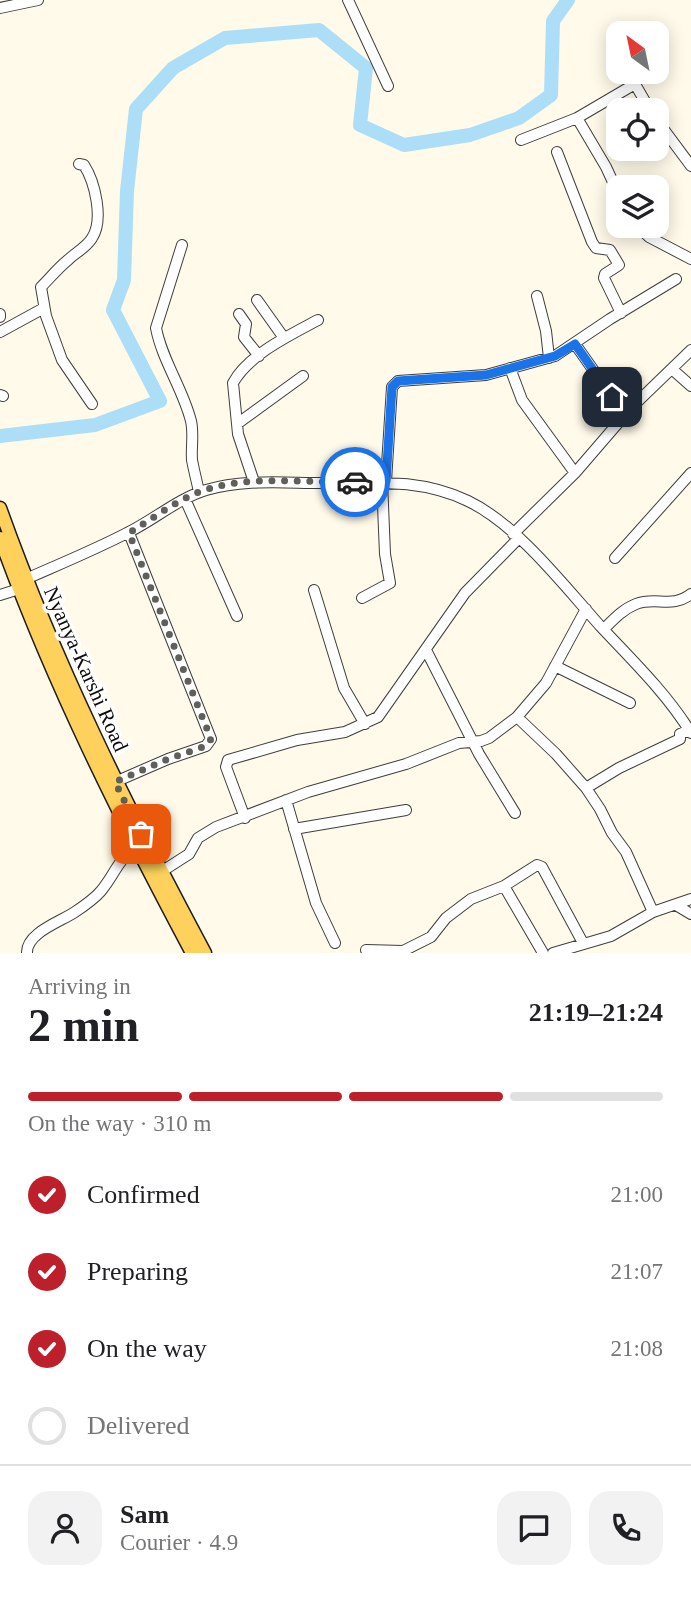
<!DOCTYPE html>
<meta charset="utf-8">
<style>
body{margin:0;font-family:Georgia,serif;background:#f2f2f2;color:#202124;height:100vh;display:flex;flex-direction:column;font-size:26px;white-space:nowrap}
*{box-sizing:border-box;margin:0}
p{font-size:23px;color:#757577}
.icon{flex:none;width:38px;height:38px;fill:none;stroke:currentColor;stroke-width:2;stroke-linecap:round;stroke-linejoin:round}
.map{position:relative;height:953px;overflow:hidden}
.sheet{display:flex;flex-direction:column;background:#fff;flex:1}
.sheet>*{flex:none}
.needle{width:46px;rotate:327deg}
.buttons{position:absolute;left:606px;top:21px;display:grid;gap:14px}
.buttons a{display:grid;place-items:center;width:63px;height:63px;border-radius:14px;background:#fff;box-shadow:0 4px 18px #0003;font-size:35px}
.pin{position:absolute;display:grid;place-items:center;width:60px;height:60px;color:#fff;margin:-30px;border-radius:14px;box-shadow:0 4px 10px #0006}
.courier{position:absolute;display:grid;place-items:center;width:70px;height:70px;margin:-35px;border:5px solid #1a73e8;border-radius:50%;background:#fff;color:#222;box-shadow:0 2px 9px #0007}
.head em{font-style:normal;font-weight:800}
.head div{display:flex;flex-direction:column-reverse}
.head{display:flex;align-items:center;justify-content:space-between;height:119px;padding:0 28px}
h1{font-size:46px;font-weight:800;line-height:52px}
.bar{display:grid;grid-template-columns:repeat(4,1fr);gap:10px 7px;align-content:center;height:84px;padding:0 28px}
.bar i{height:9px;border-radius:5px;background:#e0e0e0}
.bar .active{background:#be202b}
.bar p{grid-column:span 4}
.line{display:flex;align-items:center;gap:18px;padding:0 28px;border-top:2px solid #e0e0e0}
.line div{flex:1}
.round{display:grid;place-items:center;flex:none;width:74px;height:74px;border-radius:21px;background:#f2f2f2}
ol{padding:0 28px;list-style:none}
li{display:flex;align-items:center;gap:21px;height:77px}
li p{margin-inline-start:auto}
li .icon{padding:7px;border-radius:50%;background:#be202b;color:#fff;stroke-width:4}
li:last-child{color:#757577}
li i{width:38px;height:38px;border:4px solid #e0e0e0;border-radius:50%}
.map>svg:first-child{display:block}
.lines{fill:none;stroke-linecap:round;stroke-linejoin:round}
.river{stroke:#acdef8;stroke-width:14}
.minor-casing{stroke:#3e3e3e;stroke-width:12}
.major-casing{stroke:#1c1c1c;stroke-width:15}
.minor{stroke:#fff;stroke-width:10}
.major{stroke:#fdd15b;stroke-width:12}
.done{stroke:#605f59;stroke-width:7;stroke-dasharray:0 12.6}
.route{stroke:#1a73e8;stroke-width:9}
.labels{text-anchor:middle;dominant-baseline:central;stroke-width:7;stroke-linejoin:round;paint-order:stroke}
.street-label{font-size:21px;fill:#0b0b0b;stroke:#fff}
</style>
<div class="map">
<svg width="691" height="953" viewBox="0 0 691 953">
<rect width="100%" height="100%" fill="#fffae9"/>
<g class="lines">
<path class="river" d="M0 436 95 425 160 401 113 310 124 280 127 191 136 109 173 68 225 38 319 30 366 68 360 125 404 145 470 135 519 118 551 95 553 21 568 0"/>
<defs>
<path id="minor" d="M348 0 388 86
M0 8 38 0
M615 48 618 53
M628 72 650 110
M577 118 606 167 618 193
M656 119 691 166
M521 140 577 118 635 84
M557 152 592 242 596 248 610 250 619 265 605 274 604 278 621 313
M79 164 84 165C95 182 104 220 92 238 87 247 75 253 68 260 58 268 50 278 41 287L46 316 62 360 92 404
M638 226 649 237 691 259
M182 245 156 328C162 360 183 389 191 421 194 434 191 447 192 460 194 471 197 482 199 492
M537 296 546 331 549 358
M257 300 284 338
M0 314V317
M239 314 246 324 244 337 259 356
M0 332 44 308
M575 344 625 415
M510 368 522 400 575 473
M673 370 691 386
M0 395 3 396
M237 424 303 376
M386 481 392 387 398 381 486 375 555 356 610 319 676 279
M254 482 238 434 233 383C248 355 290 335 318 320
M185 499 237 616
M513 534 575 473 631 408 691 350
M615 558 691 473
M26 579C60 564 94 550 127 533 154 520 177 499 206 490 244 479 283 483 322 483 373 483 420 478 468 501 518 525 565 587 602 628 633 661 667 694 691 733
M314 590 344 688 365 724
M0 595 19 589
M362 598 390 583 385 554 382 481
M604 629C613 620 623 609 636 604 656 596 672 609 691 594
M426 650 479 754 515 813
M555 666 630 703
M517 717 556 754 586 788 600 809 612 833 626 852 653 912
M115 782 168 759 206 746 211 739 129 533
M586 788 619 768 680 739V734L691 729
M286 800 316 903 335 943
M245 818 226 767 228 760 297 740 345 732 378 717 465 593 518 539
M294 829 406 810
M161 872 189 854 198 838 216 827 308 792 406 764 459 743 481 741 489 738 517 717 546 683 586 609
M504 886 543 953
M676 905 691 914
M366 950 403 951 431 937 446 918 471 899 504 886 537 865 542 867 583 943
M27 953C26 933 60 922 75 912 84 906 95 898 101 891 115 874 116 863 135 847
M553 953 611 936 653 912 691 899"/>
<path id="major" d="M0 508C56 665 127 807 205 953
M0 538C52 682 120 818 192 953"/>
</defs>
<use href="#minor" class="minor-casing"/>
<use href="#major" class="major-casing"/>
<use href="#minor" class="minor"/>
<use href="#major" class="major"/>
</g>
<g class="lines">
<path class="done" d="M141 834 115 782 168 759 206 746 211 739 129 533C152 519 174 502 199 492 247 474 305 483 355 482"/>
<path class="route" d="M355 482 386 481 392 387 398 381 486 375 555 356 575 344 612 397"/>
</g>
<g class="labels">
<g class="street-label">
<text transform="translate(86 669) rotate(66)">Nyanya-Karshi Road</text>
</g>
</g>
</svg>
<div class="buttons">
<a><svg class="needle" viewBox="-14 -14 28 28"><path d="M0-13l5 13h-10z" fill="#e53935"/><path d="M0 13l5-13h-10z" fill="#757577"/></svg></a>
<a><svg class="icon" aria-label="locate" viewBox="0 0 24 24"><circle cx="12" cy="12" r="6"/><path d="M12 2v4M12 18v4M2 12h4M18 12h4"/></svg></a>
<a><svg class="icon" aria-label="layers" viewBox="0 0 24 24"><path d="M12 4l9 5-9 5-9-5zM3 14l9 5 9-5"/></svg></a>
</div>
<div class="pin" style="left:141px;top:834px;background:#ea580c"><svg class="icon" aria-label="bag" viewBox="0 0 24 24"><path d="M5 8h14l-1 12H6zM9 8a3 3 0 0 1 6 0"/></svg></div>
<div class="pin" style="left:612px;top:397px;background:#1f2937"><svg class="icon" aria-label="home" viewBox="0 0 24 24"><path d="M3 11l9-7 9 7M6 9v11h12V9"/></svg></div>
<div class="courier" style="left:355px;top:482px"><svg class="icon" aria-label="car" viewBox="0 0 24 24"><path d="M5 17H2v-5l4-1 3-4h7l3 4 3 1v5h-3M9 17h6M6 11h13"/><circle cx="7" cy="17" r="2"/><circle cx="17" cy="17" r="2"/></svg></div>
</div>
<section class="sheet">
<div class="head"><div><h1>2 min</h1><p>Arriving in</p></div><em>21:19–21:24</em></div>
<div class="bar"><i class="active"></i><i class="active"></i><i class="active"></i><i></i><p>On the way · 310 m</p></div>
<ol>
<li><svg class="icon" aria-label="check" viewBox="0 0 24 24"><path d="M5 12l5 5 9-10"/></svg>Confirmed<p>21:00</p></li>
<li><svg class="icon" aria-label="check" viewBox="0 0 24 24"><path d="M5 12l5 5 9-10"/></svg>Preparing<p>21:07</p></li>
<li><svg class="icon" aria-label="check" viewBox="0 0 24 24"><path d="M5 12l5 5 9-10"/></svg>On the way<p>21:08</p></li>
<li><i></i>Delivered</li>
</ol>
<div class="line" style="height:126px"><a class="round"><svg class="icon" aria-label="person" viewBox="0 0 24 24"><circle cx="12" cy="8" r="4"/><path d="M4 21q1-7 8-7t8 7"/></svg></a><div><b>Sam</b><p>Courier · 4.9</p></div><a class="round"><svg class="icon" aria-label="chat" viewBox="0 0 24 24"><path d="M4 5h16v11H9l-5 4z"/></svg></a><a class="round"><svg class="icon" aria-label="phone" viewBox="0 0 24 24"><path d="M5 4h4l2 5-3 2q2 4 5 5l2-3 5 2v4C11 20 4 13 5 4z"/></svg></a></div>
</section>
